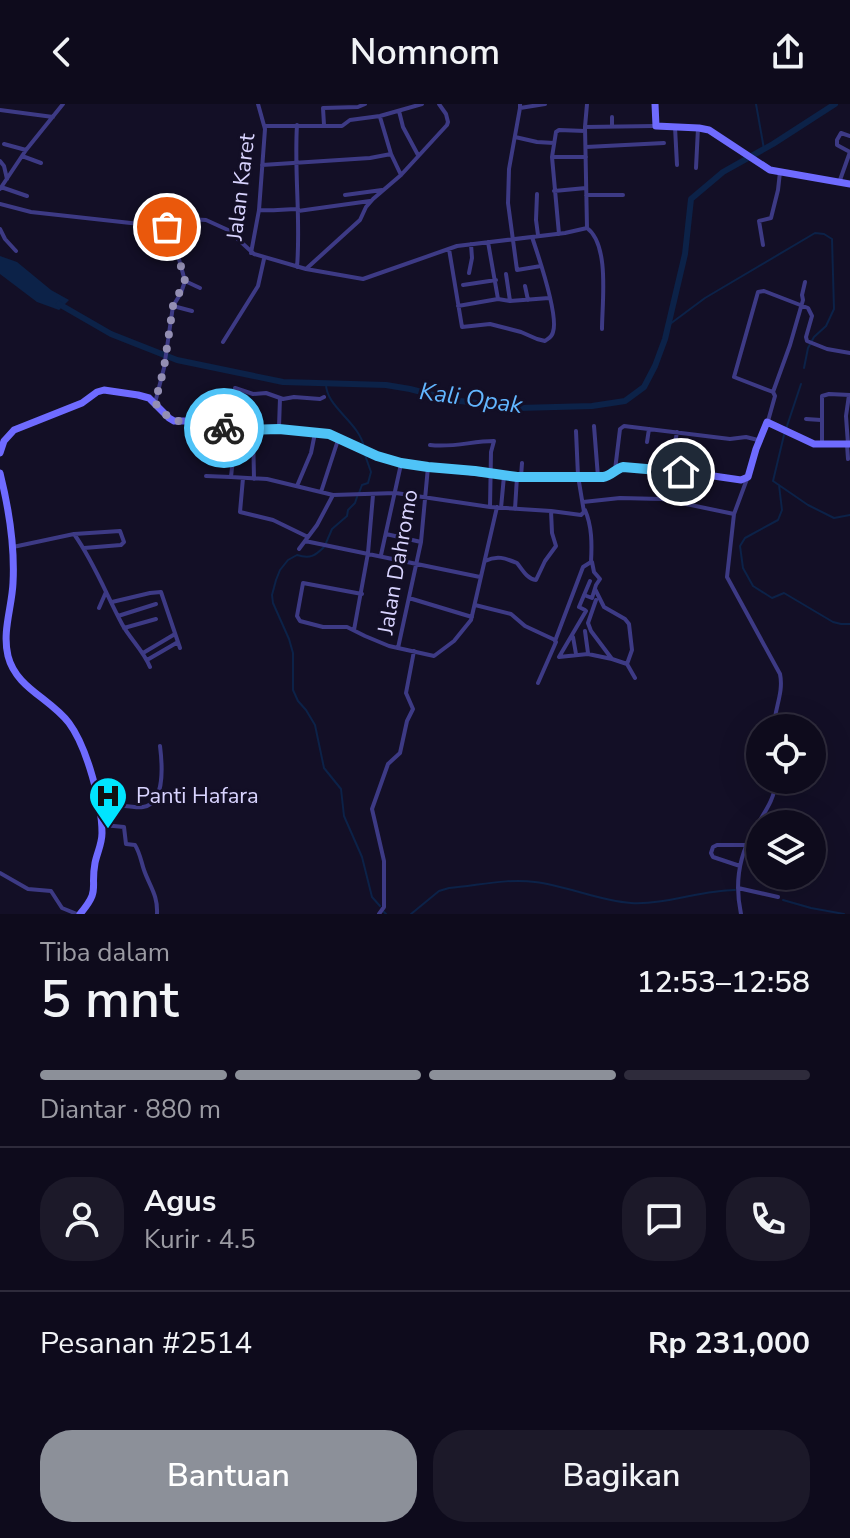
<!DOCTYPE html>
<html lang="id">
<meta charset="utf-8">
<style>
body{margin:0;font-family:"Nunito Sans",sans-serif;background:#1c1929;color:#f1f3f6;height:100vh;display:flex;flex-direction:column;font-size:30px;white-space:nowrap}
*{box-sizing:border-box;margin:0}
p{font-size:26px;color:#9b9ba3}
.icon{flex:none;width:44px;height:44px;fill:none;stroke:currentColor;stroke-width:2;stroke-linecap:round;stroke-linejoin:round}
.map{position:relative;height:810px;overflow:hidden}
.sheet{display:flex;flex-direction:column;background:#0e0b1c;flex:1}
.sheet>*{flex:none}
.tools{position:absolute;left:746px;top:610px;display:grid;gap:16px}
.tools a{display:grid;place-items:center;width:80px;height:80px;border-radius:50%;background:#0e0b1c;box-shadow:0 8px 32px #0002,0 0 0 2px #2e2b3b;font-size:40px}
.pin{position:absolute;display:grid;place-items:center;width:68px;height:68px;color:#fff;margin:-34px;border:4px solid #fff;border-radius:50%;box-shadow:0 2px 8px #0007}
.courier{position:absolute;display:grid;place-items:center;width:80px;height:80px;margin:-40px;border:6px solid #4fc3f7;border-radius:50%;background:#fff;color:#222;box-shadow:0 2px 10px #0007}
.overview em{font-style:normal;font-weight:600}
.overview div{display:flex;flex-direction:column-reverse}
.overview{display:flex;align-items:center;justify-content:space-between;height:136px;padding:0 40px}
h1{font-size:52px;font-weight:600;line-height:60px}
.bar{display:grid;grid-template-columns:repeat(4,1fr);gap:12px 8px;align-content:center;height:96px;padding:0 40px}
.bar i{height:10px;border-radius:6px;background:#2e2b3b}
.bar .active{background:#8c9099}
.bar p{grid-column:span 4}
.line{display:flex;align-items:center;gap:20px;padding:0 40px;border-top:2px solid #2e2b3b}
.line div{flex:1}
.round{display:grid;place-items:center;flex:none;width:84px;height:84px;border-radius:32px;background:#1c1929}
.action{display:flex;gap:16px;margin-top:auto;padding:16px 40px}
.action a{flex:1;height:92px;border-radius:32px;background:#8c9099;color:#fff;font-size:32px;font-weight:600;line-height:92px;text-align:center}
.action a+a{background:#1c1929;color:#f1f3f6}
header{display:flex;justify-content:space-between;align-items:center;height:104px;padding:0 40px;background:#0e0b1c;font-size:36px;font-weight:600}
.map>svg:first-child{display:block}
.water{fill:#0c2248}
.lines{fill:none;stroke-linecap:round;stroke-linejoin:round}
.stream{stroke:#0c2248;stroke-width:2}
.river{stroke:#0c2248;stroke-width:6}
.street{stroke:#3d3a85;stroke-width:4}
.secondary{stroke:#6f6bff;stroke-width:7}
.done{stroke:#948fb3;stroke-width:8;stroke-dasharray:0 14.4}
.route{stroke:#4fc3f7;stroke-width:10}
.labels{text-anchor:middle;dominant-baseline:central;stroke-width:6;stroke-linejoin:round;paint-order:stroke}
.street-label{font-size:22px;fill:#d9d4ff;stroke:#130f26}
.poi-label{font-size:22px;fill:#d9d4ff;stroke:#130f26;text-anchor:start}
.water-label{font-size:24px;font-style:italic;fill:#62b6ff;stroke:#130f26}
</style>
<header><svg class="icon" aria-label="back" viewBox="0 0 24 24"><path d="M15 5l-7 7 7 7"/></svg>Nomnom<svg class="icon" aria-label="share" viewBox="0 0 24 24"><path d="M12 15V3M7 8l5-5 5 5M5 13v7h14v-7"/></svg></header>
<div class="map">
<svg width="850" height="810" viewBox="0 0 850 810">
<rect width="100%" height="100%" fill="#130f26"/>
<path class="water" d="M0 152 17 158 51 186 69 196 59 206 37 198 0 170Z"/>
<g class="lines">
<path class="stream" d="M756 0 764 45
M670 220 705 194 815 129 824 130 832 135 834 205 826 222 814 233 808 244 804 264
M326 280C326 303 359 318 364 343
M786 325 801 280
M784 331 773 377 808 401 834 414 850 411
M779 381 782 406 778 416 745 434 740 442 743 464 753 482 772 494 784 489 833 518 841 520H850
M359 389 362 381 368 379 371 368 365 351
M326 439 332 425 347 412 348 406 355 399 357 393
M324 443C315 452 310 455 297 451L288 456 280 466 276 476 272 491 273 499 289 535 293 549V586L298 597 306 606 315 621 324 664 341 685 344 712 362 753 372 793 380 802
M783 796 811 804 844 810
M384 808 386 810
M411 810 439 787 449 784C476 782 507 774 535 778 568 782 599 797 631 799 666 801 701 786 735 786"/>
<path class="river" d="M59 200 111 230 177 256 283 278 386 281 410 285 452 296 519 304 592 302 625 297 644 283 655 262 665 235 685 150 691 95 723 68 773 40 835 0"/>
<path class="street" d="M520 0V4L545 0
M520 4 509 65 508 99 517 166 541 162
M0 6 53 13
M399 7 403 23 418 51
M380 13 391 50 401 71
M612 13V23
M297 21C294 69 301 116 297 163
M324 21 323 4 358 3 365 0
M265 22H342L350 16 380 12 422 0
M585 23 655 22
M675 23 677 61
M850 32 841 29 837 36V41L850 48
M515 33 537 38 554 39
M4 40 26 46
M586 43 664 39
M22 52 41 59
M552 53H586
M0 57 4 62 7 75
M262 61 370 54 391 50
M696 64 698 24
M840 76 850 48
M1 83 27 92
M0 85 26 46 63 0
M554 87 586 84
M537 90 536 116 538 131
M345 91 382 86
M586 91H623
M0 100 31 108 167 123 187 115 206 116 228 126 254 150 306 165 360 116 366 103 373 95 401 71 447 21 448 18 446 10 439 0
M259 106C273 107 284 105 298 105
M298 107 370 97
M587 124C610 141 602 199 602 225
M0 125 5 135 16 147
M559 130 552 53 556 28 559 26 585 27
M488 138 498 195
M763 141 759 117 771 114 778 86 780 68
M449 145 462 223 490 220 521 228 537 235 545 237C549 234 552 233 553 228 559 211 538 151 532 133
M251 149 259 106 265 25 258 0
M306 165 363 175 457 142 565 129 587 124 585 23 587 0
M469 169 472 154 471 140
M506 170 510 197
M185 177 200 184
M463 181 496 176
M525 182 528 196
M173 202 192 207
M458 202 498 195 510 197 549 194
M223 238 258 182 264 155
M773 288 734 273 758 188 764 187 808 204 812 212 806 233 807 237 827 245 850 249
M324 293 320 295 294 293 283 295 266 289 253 290 235 284 225 345 226 350 233 354 231 373 267 375 333 391 396 389 490 403 551 407 581 411 584 408 578 372 576 327
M155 299 164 264 173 202 181 189 185 177 177 148 168 138 167 123
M806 315 821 316
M768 317 775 292 773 288 790 241 803 196 802 191 805 178
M594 322 598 373
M279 323 280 294
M253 325 254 375
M647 338 649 325
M822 340V292L829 290 850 291
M847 340 848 355
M848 340 846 312 849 291
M430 341C453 344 472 337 494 337L491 348 490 403
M428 363 421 438 398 544 434 552 454 537 471 516 497 403
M615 366 620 325 624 322 730 335 746 333 758 336
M670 367 677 328
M697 370 701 348
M206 372 231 373
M521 373 522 359
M243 374 240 408 273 416 308 433
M747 375 734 410 727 473 780 570C784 589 774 605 774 624
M297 382 311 349 315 329
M321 388 338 336
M677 397 681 368
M583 398 620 394 662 395 734 410
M501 404 504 372
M515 405 517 373
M74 430C94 458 106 490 122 520 130 535 143 546 150 563
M386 430 421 438
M305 437 480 473
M13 443 74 430 120 427 124 438 121 441 84 444
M299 445 317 421 333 391
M381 451 401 360
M485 457C497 451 505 454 517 459 522 465 527 475 536 476L545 457 556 442 552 429 551 407
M595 485 604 503 625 515 629 520 632 546 627 560 635 574
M362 490 303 479 297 512 300 517 323 523H347L365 532 389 542 398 544
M584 491 592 494 596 481 600 475 594 468 592 458
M409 494 472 513
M596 496 588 519 591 527 612 555 627 560
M112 498 150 489 161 488 180 544
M475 501 511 510 525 522 555 536 556 538 538 579
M99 504 106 488
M585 506 579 503 590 477
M586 507 559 553 588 550 612 555
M118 512 156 500
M124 524 156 515
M354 526 368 449 373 391
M585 527 588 549
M573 533 576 550
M555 537 583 463 591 458C592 440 592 422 585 406
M143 549 175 530
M147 556 178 538
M99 704C108 703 116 702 124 702 131 702 137 704 143 703 166 700 162 658 160 642
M103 721 124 723 126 740 135 741C140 749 141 757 144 766 150 783 158 791 157 810
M740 762 713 753 711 749 713 743 717 741H746
M0 769 28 785 51 787 62 804 77 810
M738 784 778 793
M379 810 384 803V757L372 705 388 660 400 649 407 617 413 605 406 589 414 547
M741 810C735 782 738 754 753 728 762 711 775 697 776 676"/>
<path class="secondary" d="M655 0 656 22 699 24 709 26 770 66 850 80
M0 349 4 337 14 326 82 299 97 288 104 286 138 291 149 294 169 314 174 317H198L228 325H279L329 330 377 352 411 361 517 373H603C611 372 614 365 623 363L693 369 741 376 748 373 756 345 767 318 814 340H850
M0 369C9 405 15 442 13 479 12 503 2 527 8 552 16 584 50 594 69 619 87 643 102 700 102 729 102 740 97 749 95 759 90 786 101 785 80 810"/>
</g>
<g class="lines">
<path class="done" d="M167 123 168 138 177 148 185 177 173 202 164 264 155 299 169 314 174 317H198L224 324"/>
<path class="route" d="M224 324 245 326 279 325 329 330 377 352 401 359 428 363 475 367 517 373H603C611 372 615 365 623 363L681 368"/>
</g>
<defs>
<symbol id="hospital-pin" viewBox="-11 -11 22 30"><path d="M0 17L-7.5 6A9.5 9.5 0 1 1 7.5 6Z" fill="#00e5ff" stroke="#130f26"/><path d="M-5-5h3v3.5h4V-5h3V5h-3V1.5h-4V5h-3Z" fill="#111"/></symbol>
</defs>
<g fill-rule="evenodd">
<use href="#hospital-pin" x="86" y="670" width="44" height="60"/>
</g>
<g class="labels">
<g class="street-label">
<text transform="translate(241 83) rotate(-83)">Jalan Karet</text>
<text transform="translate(398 458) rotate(-80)">Jalan Dahromo</text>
</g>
<g class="poi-label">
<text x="136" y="692">Panti Hafara</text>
</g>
<g class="water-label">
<text transform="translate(471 294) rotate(8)">Kali Opak</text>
</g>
</g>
</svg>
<div class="tools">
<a><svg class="icon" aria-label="locate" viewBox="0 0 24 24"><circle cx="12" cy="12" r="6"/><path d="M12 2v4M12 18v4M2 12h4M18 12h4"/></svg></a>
<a><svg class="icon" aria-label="layers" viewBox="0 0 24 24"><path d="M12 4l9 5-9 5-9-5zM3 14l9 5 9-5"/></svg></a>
</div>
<div class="pin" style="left:167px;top:123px;background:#ea580c"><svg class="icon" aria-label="bag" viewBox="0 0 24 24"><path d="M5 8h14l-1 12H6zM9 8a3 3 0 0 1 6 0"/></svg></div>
<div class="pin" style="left:681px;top:368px;background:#1f2937"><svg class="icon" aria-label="home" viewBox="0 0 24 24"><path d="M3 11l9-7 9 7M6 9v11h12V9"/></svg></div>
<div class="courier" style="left:224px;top:324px"><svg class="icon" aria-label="bike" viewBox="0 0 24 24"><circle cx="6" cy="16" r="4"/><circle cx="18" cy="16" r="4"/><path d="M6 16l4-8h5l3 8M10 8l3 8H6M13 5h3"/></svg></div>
</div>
<section class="sheet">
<div class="overview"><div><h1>5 mnt</h1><p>Tiba dalam</p></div><em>12:53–12:58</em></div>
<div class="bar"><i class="active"></i><i class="active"></i><i class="active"></i><i></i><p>Diantar · 880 m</p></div>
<div class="line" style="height:144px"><a class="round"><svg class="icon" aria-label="person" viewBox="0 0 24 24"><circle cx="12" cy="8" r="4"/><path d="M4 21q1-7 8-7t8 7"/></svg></a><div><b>Agus</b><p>Kurir · 4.5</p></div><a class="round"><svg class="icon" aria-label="chat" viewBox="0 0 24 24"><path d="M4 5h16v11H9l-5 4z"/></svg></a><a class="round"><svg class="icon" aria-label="phone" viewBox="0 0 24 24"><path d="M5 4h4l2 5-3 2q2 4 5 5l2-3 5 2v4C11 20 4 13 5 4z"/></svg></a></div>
<div class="line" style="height:104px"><div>Pesanan #2514</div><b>Rp 231,000</b></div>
<div class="action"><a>Bantuan</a><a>Bagikan</a></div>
</section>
